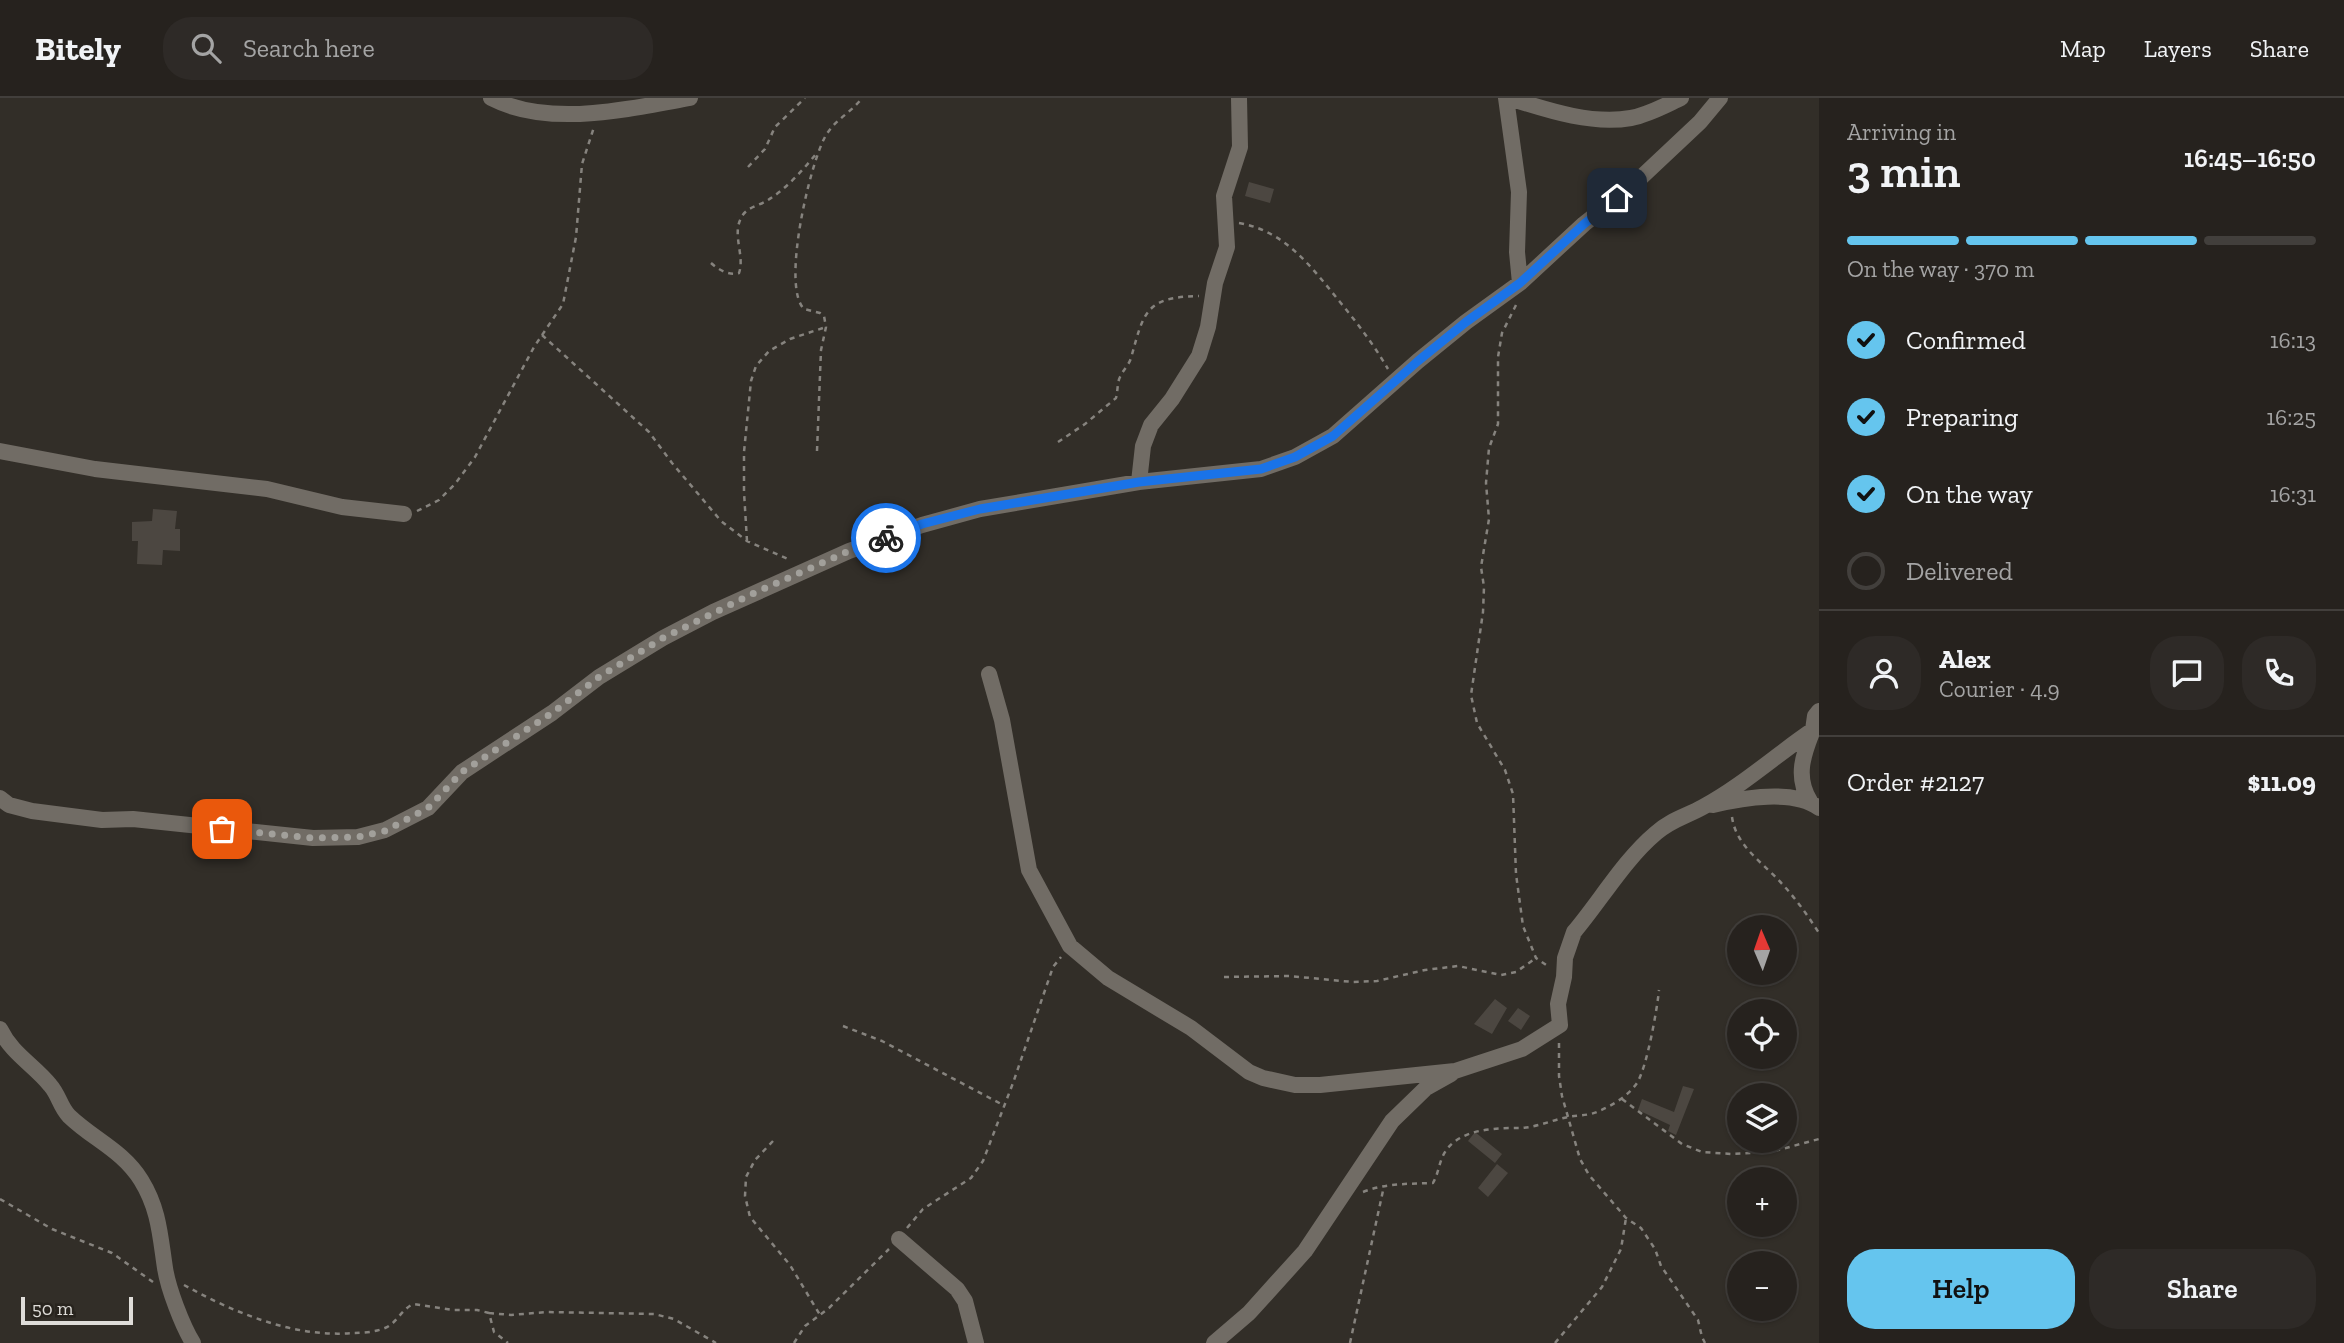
<!DOCTYPE html>
<meta charset="utf-8">
<style>
body{margin:0;font-family:"Zilla Slab",serif;background:#2e2a27;color:#f1f3f6;height:100vh;display:flex;flex-direction:column;font-size:26px;white-space:nowrap}
*{box-sizing:border-box;margin:0}
p{font-size:23px;color:#a4a4a4}
.icon{flex:none;width:38px;height:38px;fill:none;stroke:currentColor;stroke-width:2;stroke-linecap:round;stroke-linejoin:round}
.map{position:relative;flex:1;overflow:hidden}
.details{display:flex;flex-direction:column;background:#26221e;width:525px}
.details>*{flex:none}
.needle{width:46px;rotate:358deg}
.fabs{position:absolute;left:1727px;top:817px;display:grid;gap:14px}
.fabs a{display:grid;place-items:center;width:70px;height:70px;border-radius:50%;background:#26221e;box-shadow:0 2px 5px #0004,0 0 0 2px #423f3c;font-size:35px}
.scale{position:absolute;left:21px;bottom:18px;width:112px;box-sizing:border-box;padding-left:7px;border:4px solid #dfddd9;border-top:0;font-size:19px;line-height:24px;white-space:nowrap;color:#dfddd9;-webkit-text-stroke:5px #28241e;paint-order:stroke}
.pin{position:absolute;display:grid;place-items:center;width:60px;height:60px;color:#fff;margin:-30px;border-radius:14px;box-shadow:0 4px 10px #0006}
.courier{position:absolute;display:grid;place-items:center;width:70px;height:70px;margin:-35px;border:5px solid #1a73e8;border-radius:50%;background:#fff;color:#222;box-shadow:0 2px 9px #0007}
.summary em{font-style:normal;font-weight:600}
.summary div{display:flex;flex-direction:column-reverse}
.summary{display:flex;align-items:center;justify-content:space-between;height:119px;padding:0 28px}
h1{font-size:46px;font-weight:600;line-height:52px}
.bar{display:grid;grid-template-columns:repeat(4,1fr);gap:10px 7px;align-content:center;height:84px;padding:0 28px}
.bar i{height:9px;border-radius:5px;background:#423f3c}
.bar .active{background:#65c5ee}
.bar p{grid-column:span 4}
.line{display:flex;align-items:center;gap:18px;padding:0 28px;border-top:2px solid #423f3c}
.line div{flex:1}
.round{display:grid;place-items:center;flex:none;width:74px;height:74px;border-radius:28px;background:#2e2a27}
ol{padding:0 28px;list-style:none}
li{display:flex;align-items:center;gap:21px;height:77px}
li p{margin-inline-start:auto}
li .icon{padding:7px;border-radius:50%;background:#65c5ee;color:#111;stroke-width:4}
li:last-child{color:#a4a4a4}
li i{width:38px;height:38px;border:4px solid #423f3c;border-radius:50%}
.cta{display:flex;gap:14px;margin-top:auto;padding:14px 28px}
.cta a{flex:1;height:80px;border-radius:28px;background:#65c5ee;color:#111;font-size:28px;font-weight:600;line-height:80px;text-align:center}
.cta a+a{background:#2e2a27;color:#f1f3f6}
header{display:flex;align-items:center;gap:42px;box-sizing:border-box;height:98px;padding:0 35px;background:#26221e;border-bottom:2px solid #423f3c}
header strong{font-size:33px}
nav{display:flex;gap:38px;margin-inline-start:auto;font-size:24px}
.search{width:490px;height:63px;background:#2e2a27;display:flex;align-items:center;gap:18px;box-sizing:border-box;padding:0 24px;border-radius:28px;color:#a4a4a4;font-size:26px}
main{display:flex;flex:1;min-height:0}
.map>svg:first-child{display:block}
.building{fill:#4c4741}
.lines{fill:none;stroke-linecap:round;stroke-linejoin:round}
.path{stroke:#86837e;stroke-width:2.5;stroke-dasharray:5 5;stroke-linecap:butt}
.minor{stroke:#716c65;stroke-width:16}
.done{stroke:#a2a09b;stroke-width:7;stroke-dasharray:0 12.6}
.route{stroke:#1a73e8;stroke-width:9}
</style>
<header>
<strong>Bitely</strong>
<div class="search"><svg class="icon" aria-label="search" viewBox="0 0 24 24"><circle cx="10" cy="10" r="6"/><path d="M15 15l6 6"/></svg>Search here</div>
<nav><a>Map</a><a>Layers</a><a>Share</a></nav>
</header>
<main>
<div class="map">
<svg width="1819" height="1245" viewBox="0 0 1819 1245">
<rect width="100%" height="100%" fill="#322e28"/>
<path class="building" d="M1249 84 1274 91 1270 105 1245 98Z
M153 411 177 413 175 431H180V453L163 452 162 467 137 466 138 443H132V424L152 423Z
M1495 901 1507 910 1492 936 1474 926Z
M1518 910 1530 918 1521 932 1508 923Z
M1683 988 1694 991 1676 1037 1668 1033 1670 1027 1638 1012 1642 1001 1674 1014Z
M1475 1034 1502 1056 1495 1065 1468 1043Z
M1497 1066 1508 1075 1488 1099 1478 1090Z"/>
<g class="lines">
<path class="path" d="M748 69 765 51 775 29 805 0
M1239 125C1286 133 1312 170 1340 204 1358 226 1374 247 1388 271
M711 165C719 172 729 178 739 175 745 158 732 137 741 120 746 109 759 108 768 102 786 91 803 72 816 56
M1516 207 1502 235 1498 259V326L1489 350 1486 385 1489 421 1481 469 1484 489 1483 514 1471 597 1477 625 1505 672 1513 696 1516 776 1523 828 1536 860 1549 869
M542 237 649 334 672 365 721 423 747 443 790 462
M1058 344 1085 326 1116 300C1118 293 1117 285 1120 279 1123 272 1129 267 1131 260 1144 214 1145 199 1199 198
M817 353 821 252 826 229 824 218 820 215 804 211C781 188 810 66 825 39 834 22 851 15 862 0
M417 413 439 402 455 386 475 359 534 249 563 206 576 139 582 66 594 29
M747 443 744 394V354L751 283 756 268 769 253 790 241 826 229
M1732 719C1736 749 1765 766 1783 787 1797 802 1808 818 1819 835
M1224 879 1289 878 1353 884 1377 883 1425 872 1458 868 1501 877 1516 874 1536 860
M843 928 882 943 1005 1008
M1559 945V978L1562 998 1580 1061 1589 1077 1626 1120 1641 1130 1655 1151 1661 1168 1698 1222 1702 1239 1705 1245
M1622 1001 1682 1046 1702 1054 1731 1056 1771 1054 1819 1041
M773 1043 755 1062 746 1079 745 1098 750 1119 790 1167 820 1217
M1363 1094C1386 1085 1408 1086 1433 1085 1441 1071 1438 1057 1454 1044 1472 1030 1500 1030 1521 1030 1538 1029 1552 1022 1568 1019 1578 1017 1589 1018 1599 1013 1613 1007 1628 998 1637 985 1647 969 1657 912 1659 892
M0 1101 52 1131 112 1155 153 1184
M907 1130 923 1111 971 1080 983 1063 1013 985 1053 869 1061 859
M184 1187C235 1215 294 1240 353 1235 363 1235 375 1234 385 1230 397 1225 401 1212 413 1206L453 1212H477L489 1215 494 1234 508 1245
M489 1215 511 1217 547 1214 654 1216 674 1221 716 1245
M794 1245 805 1228 829 1210 889 1151
M1350 1245 1384 1088
M1555 1245 1602 1189 1621 1151 1626 1120"/>
<path class="minor" d="M491 0C549 30 629 11 690 0
M1506 0 1519 94 1517 154 1520 185
M1509 0C1547 12 1591 27 1631 20 1648 17 1666 7 1681 0
M0 353 95 371 267 391 342 409 404 416
M1139 384 1143 348 1151 327 1172 301 1199 258 1208 229 1215 185 1227 149 1224 98 1240 49 1239 0
M989 576 1002 622 1029 772 1070 848 1108 880 1191 930 1249 974 1263 980 1295 987H1320L1455 973 1522 951 1560 927 1558 906 1564 879 1565 860 1574 834C1601 802 1624 762 1656 735 1670 722 1687 718 1703 709 1742 688 1776 657 1813 632L1815 618 1819 613
M0 700 9 707 32 713 63 717 102 722 133 721 313 740 358 739 385 732 428 710 462 674 552 615 599 579 663 540 713 514 849 453 922 427 980 411 1139 384 1261 371 1295 359 1333 338 1418 263 1466 224 1520 185 1584 126 1633 87 1700 24 1720 0
M1810 703C1795 679 1803 657 1813 632
M1713 707C1742 700 1794 691 1819 710
M0 931C12 956 34 967 50 987 59 997 60 1009 69 1018 94 1042 122 1052 141 1082 159 1111 160 1137 165 1170 168 1190 182 1227 193 1245
M899 1141 957 1191 965 1203 976 1245
M1214 1245 1249 1215 1305 1153 1392 1023 1426 990 1451 976"/>
</g>
<g class="lines">
<path class="done" d="M222 731 313 740 358 739 385 733 428 710 462 674 552 615 599 579 663 540 752 496 849 453 886 440"/>
<path class="route" d="M886 440 922 426 980 411 1139 384 1261 371 1295 359 1333 338 1418 263 1466 224 1520 185 1584 126 1617 100"/>
</g>
</svg>
<div class="fabs">
<a><svg class="needle" viewBox="-14 -14 28 28"><path d="M0-13l5 13h-10z" fill="#e53935"/><path d="M0 13l5-13h-10z" fill="#a4a4a4"/></svg></a>
<a><svg class="icon" aria-label="locate" viewBox="0 0 24 24"><circle cx="12" cy="12" r="6"/><path d="M12 2v4M12 18v4M2 12h4M18 12h4"/></svg></a>
<a><svg class="icon" aria-label="layers" viewBox="0 0 24 24"><path d="M12 4l9 5-9 5-9-5zM3 14l9 5 9-5"/></svg></a>
<a>+</a>
<a>−</a>
</div>
<div class="scale">50 m</div>
<div class="pin" style="left:222px;top:731px;background:#ea580c"><svg class="icon" aria-label="bag" viewBox="0 0 24 24"><path d="M5 8h14l-1 12H6zM9 8a3 3 0 0 1 6 0"/></svg></div>
<div class="pin" style="left:1617px;top:100px;background:#1f2937"><svg class="icon" aria-label="home" viewBox="0 0 24 24"><path d="M3 11l9-7 9 7M6 9v11h12V9"/></svg></div>
<div class="courier" style="left:886px;top:440px"><svg class="icon" aria-label="bike" viewBox="0 0 24 24"><circle cx="6" cy="16" r="4"/><circle cx="18" cy="16" r="4"/><path d="M6 16l4-8h5l3 8M10 8l3 8H6M13 5h3"/></svg></div>
</div>
<section class="details">
<div class="summary"><div><h1>3 min</h1><p>Arriving in</p></div><em>16:45–16:50</em></div>
<div class="bar"><i class="active"></i><i class="active"></i><i class="active"></i><i></i><p>On the way · 370 m</p></div>
<ol>
<li><svg class="icon" aria-label="check" viewBox="0 0 24 24"><path d="M5 12l5 5 9-10"/></svg>Confirmed<p>16:13</p></li>
<li><svg class="icon" aria-label="check" viewBox="0 0 24 24"><path d="M5 12l5 5 9-10"/></svg>Preparing<p>16:25</p></li>
<li><svg class="icon" aria-label="check" viewBox="0 0 24 24"><path d="M5 12l5 5 9-10"/></svg>On the way<p>16:31</p></li>
<li><i></i>Delivered</li>
</ol>
<div class="line" style="height:126px"><a class="round"><svg class="icon" aria-label="person" viewBox="0 0 24 24"><circle cx="12" cy="8" r="4"/><path d="M4 21q1-7 8-7t8 7"/></svg></a><div><b>Alex</b><p>Courier · 4.9</p></div><a class="round"><svg class="icon" aria-label="chat" viewBox="0 0 24 24"><path d="M4 5h16v11H9l-5 4z"/></svg></a><a class="round"><svg class="icon" aria-label="phone" viewBox="0 0 24 24"><path d="M5 4h4l2 5-3 2q2 4 5 5l2-3 5 2v4C11 20 4 13 5 4z"/></svg></a></div>
<div class="line" style="height:91px"><div>Order #2127</div><b>$11.09</b></div>
<div class="cta"><a>Help</a><a>Share</a></div>
</section>
</main>
